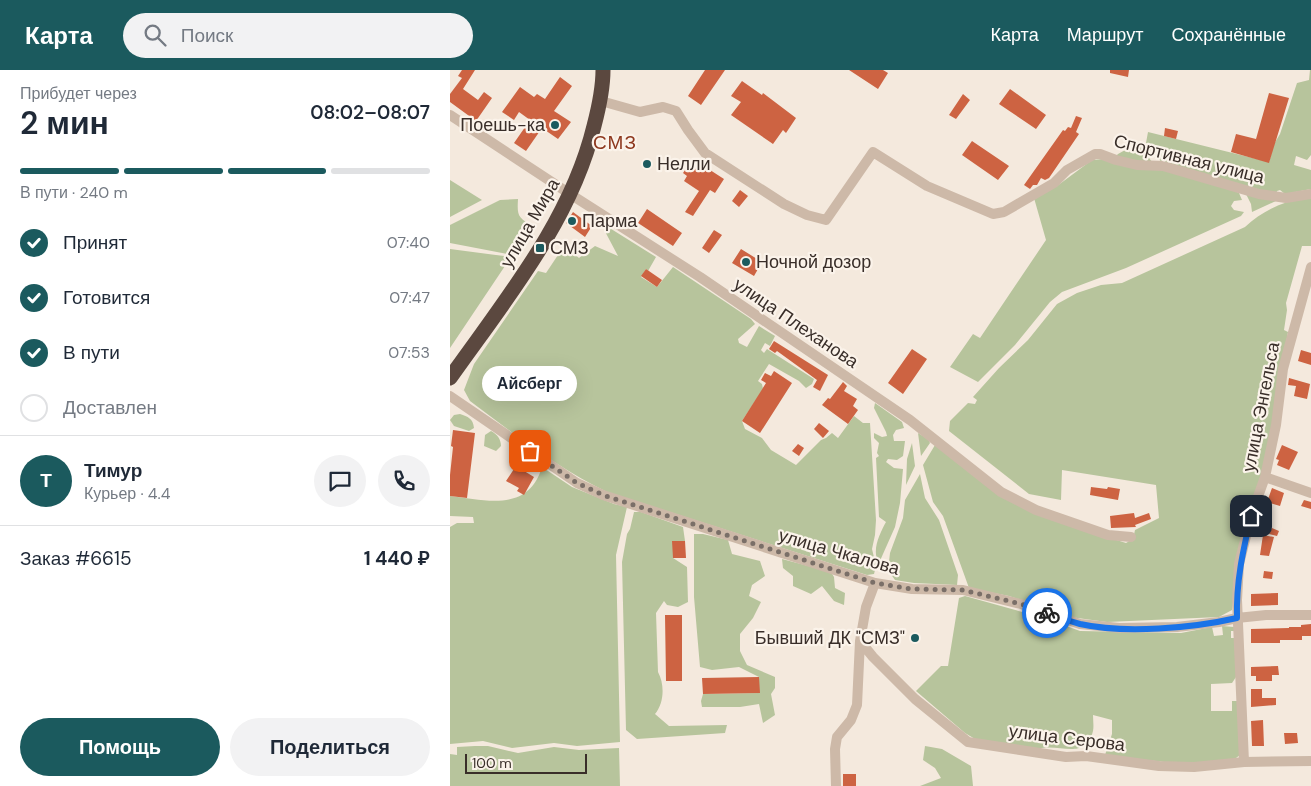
<!DOCTYPE html>
<html lang="ru">
<meta charset="utf-8">
<style>
body{margin:0;font-family:"DM Sans",sans-serif;background:#f2f2f3;color:#1f2937;height:100vh;display:flex;flex-direction:column;font-size:19px;white-space:nowrap}
*{box-sizing:border-box;margin:0}
p{font-size:16px;color:#747a83}
.icon{flex:none;width:28px;height:28px;fill:none;stroke:currentColor;stroke-width:2;stroke-linecap:round;stroke-linejoin:round}
.map{position:relative;flex:1;overflow:hidden}
.panel{display:flex;flex-direction:column;background:#fff;width:450px}
.panel>*{flex:none}
.scale{position:absolute;left:15px;bottom:12px;width:122px;box-sizing:border-box;padding-left:5px;border:2px solid #392e29;border-top:0;font-size:14px;line-height:18px;white-space:nowrap;color:#392e29;-webkit-text-stroke:4px #fbf3ea;paint-order:stroke}
.pin{position:absolute;display:grid;place-items:center;width:42px;height:42px;color:#fff;margin:-21px;border-radius:10px;box-shadow:0 2px 8px #0006}
.courier{position:absolute;display:grid;place-items:center;width:50px;height:50px;margin:-25px;border:4px solid #1a73e8;border-radius:50%;background:#fff;color:#222;box-shadow:0 1px 6px #0007}
.bubble{position:absolute;height:35px;border-radius:18px;background:#fff;box-shadow:0 5px 20px #0002;font-size:16px;font-weight:600;line-height:35px;text-align:center}
.head em{font-style:normal;font-weight:600}
.head div{display:flex;flex-direction:column-reverse}
.head{display:flex;align-items:center;justify-content:space-between;height:85px;padding:0 20px}
h1{font-size:32px;font-weight:600;line-height:38px}
.bar{display:grid;grid-template-columns:repeat(4,1fr);gap:8px 5px;align-content:center;height:60px;padding:0 20px}
.bar i{height:6px;border-radius:4px;background:#e0e1e3}
.bar .on{background:#1b5a5e}
.bar p{grid-column:span 4}
.line{display:flex;align-items:center;gap:12px;padding:0 20px;border-top:1px solid #e0e1e3}
.line div{flex:1}
.round{display:grid;place-items:center;flex:none;width:52px;height:52px;border-radius:26px;background:#f2f2f3}
ol{padding:0 20px;list-style:none}
li{display:flex;align-items:center;gap:15px;height:55px}
li p{margin-inline-start:auto}
li .icon{padding:5px;border-radius:50%;background:#1b5a5e;color:#fff;stroke-width:4}
li:last-child{color:#747a83}
li i{width:28px;height:28px;border:2px solid #e0e1e3;border-radius:50%}
.button{display:flex;gap:10px;margin-top:auto;padding:10px 20px}
.button a{flex:1;height:58px;border-radius:30px;background:#1b5a5e;color:#fff;font-size:20px;font-weight:600;line-height:58px;text-align:center}
.button a+a{background:#f2f2f3;color:#1f2937}
header{display:flex;align-items:center;gap:30px;box-sizing:border-box;height:70px;padding:0 25px;background:#1b5a5e;color:#fff}
header strong{font-size:24px}
nav{display:flex;gap:28px;margin-inline-start:auto;font-size:18px}
.search{width:350px;height:45px;background:#f2f2f3;display:flex;align-items:center;gap:12px;box-sizing:border-box;padding:0 18px;border-radius:28px;color:#747a83;font-size:19px}
main{display:flex;flex:1;min-height:0}
.map>svg:first-child{display:block}
.green{fill:#b7c49c}
.building{fill:#cd6342}
.lines{fill:none;stroke-linecap:round;stroke-linejoin:round}
.minor{stroke:#cdb9a8;stroke-width:10}
.highway{stroke:#5b483f;stroke-width:15}
.done{stroke:#7a6f68;stroke-width:5;stroke-dasharray:0 9}
.route{stroke:#1a73e8;stroke-width:6}
.poi-dot{fill:#1b5a5e;stroke:#fbf3ea;stroke-width:2}
.labels{text-anchor:middle;dominant-baseline:central;stroke-width:4.5;stroke-linejoin:round;paint-order:stroke}
.poi-label{font-size:18px;fill:#392e29;stroke:#fbf3ea;text-anchor:start}
.street-label{font-size:18px;fill:#392e29;stroke:#fbf3ea}
.neighbourhood-label{font-size:19px;letter-spacing:1px;fill:#8d371d;stroke:#fbf3ea}
</style>
<header>
<strong>Карта</strong>
<div class="search"><svg class="icon" aria-label="search" viewBox="0 0 24 24"><circle cx="10" cy="10" r="6"/><path d="M15 15l6 6"/></svg>Поиск</div>
<nav><a>Карта</a><a>Маршрут</a><a>Сохранённые</a></nav>
</header>
<main>
<section class="panel">
<div class="head"><div><h1>2 мин</h1><p>Прибудет через</p></div><em>08:02–08:07</em></div>
<div class="bar"><i class="on"></i><i class="on"></i><i class="on"></i><i></i><p>В пути · 240 m</p></div>
<ol>
<li><svg class="icon" aria-label="check" viewBox="0 0 24 24"><path d="M5 12l5 5 9-10"/></svg>Принят<p>07:40</p></li>
<li><svg class="icon" aria-label="check" viewBox="0 0 24 24"><path d="M5 12l5 5 9-10"/></svg>Готовится<p>07:47</p></li>
<li><svg class="icon" aria-label="check" viewBox="0 0 24 24"><path d="M5 12l5 5 9-10"/></svg>В пути<p>07:53</p></li>
<li><i></i>Доставлен</li>
</ol>
<div class="line" style="height:90px"><b class="round" style="background:#1b5a5e;color:#fff">Т</b><div><b>Тимур</b><p>Курьер · 4.4</p></div><a class="round"><svg class="icon" aria-label="chat" viewBox="0 0 24 24"><path d="M4 5h16v11H9l-5 4z"/></svg></a><a class="round"><svg class="icon" aria-label="phone" viewBox="0 0 24 24"><path d="M5 4h4l2 5-3 2q2 4 5 5l2-3 5 2v4C11 20 4 13 5 4z"/></svg></a></div>
<div class="line" style="height:65px"><div>Заказ #6615</div><b>1 440 ₽</b></div>
<div class="button"><a>Помощь</a><a>Поделиться</a></div>
</section>
<div class="map">
<svg width="861" height="716" viewBox="0 0 861 716">
<rect width="100%" height="100%" fill="#f4e9dd"/>
<path class="green" d="M860 0H861V85L857 90 846 86 844 95 861 100V119L835 124 830 120 827 121 826 124 714 94 702 83 696 73 698 62 819 92 824 74 830 64 847 13 859 10Z
M688 73 702 92 695 93 665 87 668 84Z
M653 89 714 100 778 118 789 123 792 130 784 131 781 136 784 140 794 142 791 146 676 198 612 222 600 232 565 275 528 312 500 297 523 264 530 268 596 170 584 128 607 116 642 90Z
M0 110 32 130 0 147Z
M795 122 828 130 802 142 801 134Z
M856 128 861 129V176H852L836 233 837 240 834 260 838 262 822 357 812 405 788 488 782 540 769 547 657 552 620 547 559 526 519 518 493 446 483 432 473 395 485 375 603 450 676 473 683 469 685 460 709 448 706 415 612 400 611 430 579 424 499 361 500 351 518 333 525 334 527 330 523 327 549 298 578 270 607 234 627 223 651 215 672 213 795 157C812 141 833 131 856 128Z
M68 129C67 146 68 147 82 156L63 185 0 173V155L50 130Z
M150 152 206 187 198 201 196 199 191 207 207 217 223 197 301 249 305 254 288 269 289 273 297 277 309 256 325 266 320 276 315 273 311 280 314 283 317 279 364 309 362 314 356 318 349 311 319 294 308 311 312 314 313 319 292 351 295 359 312 368 321 380 346 395 371 370 376 368 382 363 388 368 404 346 413 353H420L426 450 425 465 422 479 426 496 424 504 417 505 157 422C107 398 64 364 20 331L14 320 24 294 88 201 96 203 114 176 129 188 145 176 168 186Z
M0 179 61 187 0 278Z
M425 333 452 352 454 358 446 360 443 365 444 371H455L453 386 447 390 438 389 436 392 444 398 453 399 450 433 445 457 429 493C421 481 430 463 436 452L429 447 426 388 429 386 427 383 429 373 424 368V363L432 367 437 366 436 362 424 338Z
M10 344C18 347 23 348 24 358L19 361 4 356 0 350 4 345Z
M41 361C47 364 51 369 51 376L46 381 34 376 35 365Z
M468 363 478 369 480 373 471 386Z
M462 373 465 396 456 415 457 389Z
M92 397 122 417 164 434 177 437 166 485 170 672 127 676 104 673 62 678 33 671 0 674V457L7 453H24L23 447 0 446V426C36 430 78 443 92 397Z
M470 404 475 428 489 450 508 505 507 515 464 513 445 510 438 500 440 483 453 448 455 430Z
M184 442H191L233 457 235 471H223V488L237 497 238 532 228 537 217 535 214 531 206 543 208 602C215 615 214 633 205 644L219 656 277 655 275 663 187 669 176 660 172 492 177 464 180 459Z
M244 464H253L278 470 282 484 310 491 315 506 302 515 299 526 311 532 303 548 290 564V581L297 595 325 607V618L321 624 325 645 313 653 309 634 290 637H252L251 631 253 624 309 623V607L289 597 262 600 250 597 244 527Z
M332 489 381 502 384 507 385 518 395 523 394 535 384 531 372 516 361 524 343 516V506L333 498Z
M515 526 597 549 630 561 731 563 762 557 764 566 773 565 772 556 784 557 785 561H781V568H786L788 604 782 613 761 614V641H782V631H788L790 685 782 691 731 694 655 685 662 664V650L643 645C643 650 644 656 643 661 635 692 608 672 588 679L525 669 515 663 466 621 491 596H498L509 528Z
M25 676H38L68 683 104 677 129 680 169 678 170 716H0V684L7 685V677Z
M475 676 492 679 521 696 523 716H470L491 708 485 698 473 690Z"/>
<path class="building" d="M12 0H25L13 19 28 30 34 22 42 28 26 51 0 32V24L12 8 8 6Z
M255 0H275L251 35 238 26Z
M399 0H433L438 3 428 19Z
M660 0H679L678 7 660 3Z
M110 7 122 16 104 41 121 52 108 69 92 58 76 81 64 73 80 50 69 42 64 50 52 42 70 17 84 27 87 24 95 29Z
M292 11 312 25 313 23 346 48 336 63 333 60 323 74 281 45 291 32 281 26Z
M560 19 596 45 586 59 549 34Z
M819 23 839 28 819 93 781 82 786 64 806 69Z
M513 24 520 30 506 49 499 45Z
M626 46 632 48 626 62 629 64 599 108 595 110 591 108 587 115H583L580 119 574 115 613 60 615 61 618 57 621 58Z
M715 58 728 61 726 69 714 66Z
M522 71 559 96 548 110 512 85Z
M243 89 274 109 265 123 260 120 243 146 235 142 249 121 234 111 237 106 233 103Z
M290 120 298 126 289 137 282 131Z
M197 139 232 163 223 176 188 153Z
M123 142 142 156 135 167 116 153Z
M264 160 272 165 259 183 252 178Z
M291 179 312 192 304 206 282 193Z
M196 199 212 210 207 217 191 206Z
M324 271 378 305 370 321 363 317 367 310 327 281 325 283 319 279Z
M462 279 477 289 453 324 438 313Z
M851 280 861 283V295L848 291Z
M324 301 342 313 310 363 292 351 316 313 311 310 315 303 321 306Z
M839 308 860 314 857 329 844 326 846 316 838 315Z
M393 312 397 316 394 321 407 329 403 336 408 340 398 354 372 335 378 328 380 329Z
M369 353 379 361 373 368 364 359Z
M3 360 25 363 17 428 0 426V405L3 377 1 376Z
M348 374 354 378 349 386 342 381Z
M832 375 848 382 839 400 827 395 829 390 826 389Z
M66 396 84 407 74 425 67 421 69 418 56 411Z
M641 417 657 419 658 417 670 419 668 430 640 425Z
M822 418 834 423 830 436 817 432Z
M854 430 861 432V439L851 436Z
M684 443 685 448 699 443 701 449 685 455 686 457 661 458 660 446Z
M822 458 829 461 827 466 819 464Z
M813 465 824 467 819 486 810 485Z
M222 471H235L236 488H223Z
M814 501 823 502 822 509 813 508Z
M828 523V535L801 536V524Z
M215 545H232V611H216Z
M861 554V566H852V570H830V573H801V559L839 558V557H851V555Z
M828 596 829 605H822V611H806V606H801V597Z
M309 607 310 623 253 624 252 608Z
M801 619H812V628H826V635L801 637Z
M813 650 814 676H802L801 651Z
M834 663H847L848 673 835 674Z
M393 704H406V716H393Z"/>
<g class="lines">
<path class="minor" d="M151 31 190 42 213 37 226 41 238 60 255 83 334 134 357 145 376 150 423 82 477 116 543 144 554 142 604 113 617 100 645 84H650L666 90 687 95 713 96 809 124 836 128 861 124
M0 45 120 124 250 207 460 350 551 422 586 440 658 465 681 467
M0 326 127 413 153 425 425 513 462 519 513 520 571 534 630 554 669 558 727 557 769 552 787 548 816 545H861
M815 407 861 423
M410 571 423 587 465 629 518 672 616 687 636 686 709 696 744 697 794 692 861 691
M794 692 787 530 789 494 801 446 815 407 826 355 833 299 861 197
M386 716 385 679 387 667 401 650 407 635 410 571 416 537 425 513"/>
<path class="highway" d="M0 308C55 230 121 151 144 56 149 37 153 19 153 0"/>
</g>
<g class="lines">
<path class="done" d="M80 381 127 413 153 425 425 513 462 519 513 520 571 534 597 543"/>
<path class="route" d="M597 543C608 547 619 551 630 554 675 564 743 558 787 548 786 511 793 481 801 446"/>
</g>
<g class="poi-dot">
<circle cx="105" cy="55" r="5"/>
<circle cx="197" cy="94" r="5"/>
<circle cx="122" cy="151" r="5"/>
<rect x="85" y="173" width="10" height="10" rx="2.5"/>
<circle cx="296" cy="192" r="5"/>
<circle cx="465" cy="568" r="5"/>
</g>
<g class="labels">
<g class="poi-label">
<text x="95" y="55" text-anchor="end">Поешь-ка</text>
<text x="207" y="94">Нелли</text>
<text x="132" y="151">Парма</text>
<text x="100" y="178">СМЗ</text>
<text x="306" y="192">Ночной дозор</text>
<text x="455" y="568" text-anchor="end">Бывший ДК "СМЗ"</text>
</g>
<g class="street-label">
<text transform="translate(739 89) rotate(14)">Спортивная улица</text>
<text transform="translate(80 153) rotate(-60)">улица Мира</text>
<text transform="translate(346 253) rotate(34)">улица Плеханова</text>
<text transform="translate(811 337) rotate(-79)">улица Энгельса</text>
<text transform="translate(389 482) rotate(16)">улица Чкалова</text>
<text transform="translate(617 668) rotate(7)">улица Серова</text>
</g>
<g class="neighbourhood-label">
<text x="165" y="72">СМЗ</text>
</g>
</g>
</svg>
<div class="scale">100 m</div>
<div class="pin" style="left:80px;top:381px;background:#ea580c"><svg class="icon" aria-label="bag" viewBox="0 0 24 24"><path d="M5 8h14l-1 12H6zM9 8a3 3 0 0 1 6 0"/></svg></div>
<div class="pin" style="left:801px;top:446px;background:#1f2937"><svg class="icon" aria-label="home" viewBox="0 0 24 24"><path d="M3 11l9-7 9 7M6 9v11h12V9"/></svg></div>
<div class="courier" style="left:597px;top:543px"><svg class="icon" aria-label="bike" viewBox="0 0 24 24"><circle cx="6" cy="16" r="4"/><circle cx="18" cy="16" r="4"/><path d="M6 16l4-8h5l3 8M10 8l3 8H6M13 5h3"/></svg></div>
<div class="bubble" style="left:32px;top:296px;width:95px">Айсберг</div>
</div>
</main>
